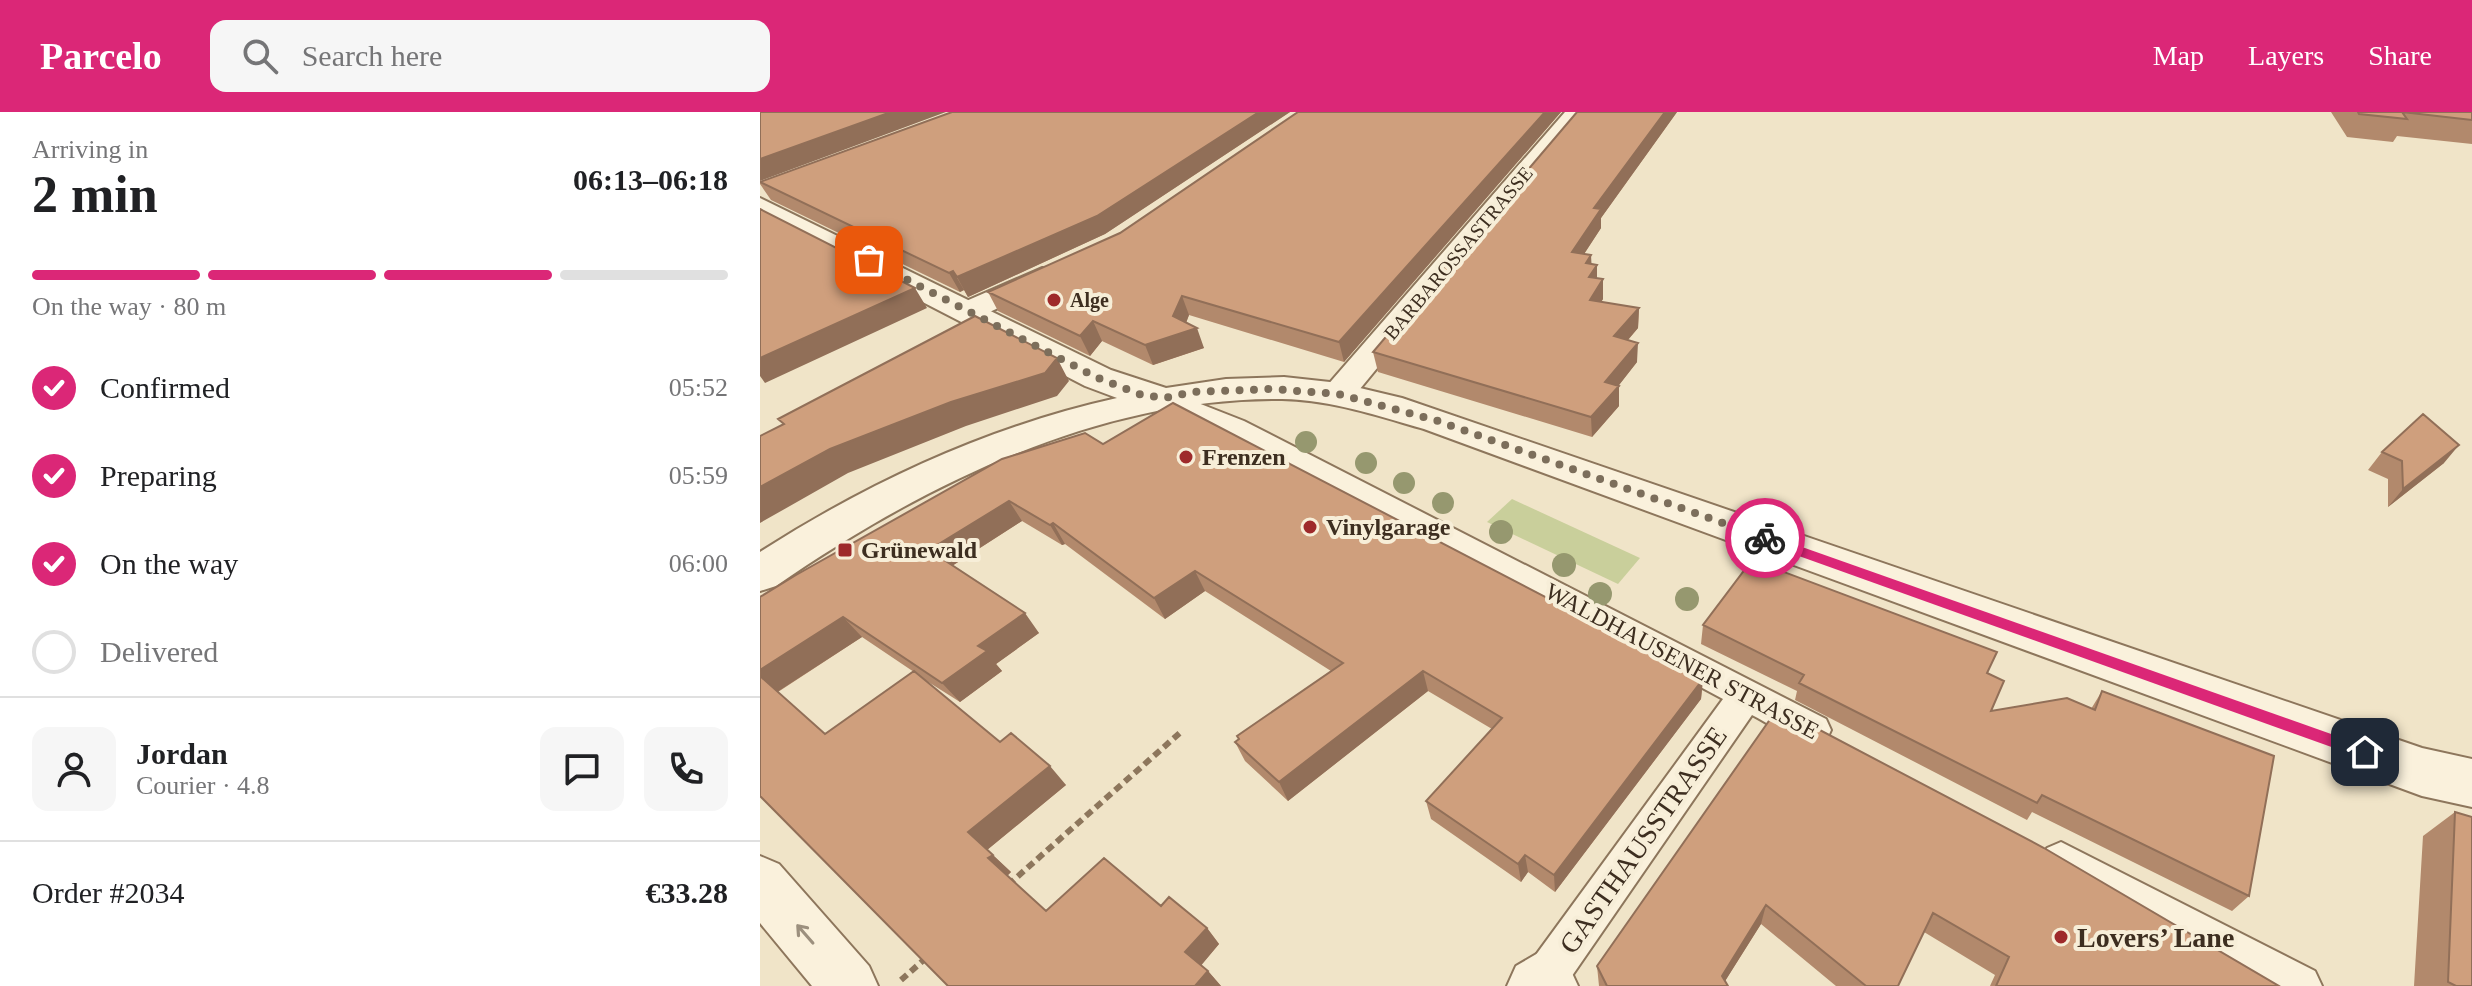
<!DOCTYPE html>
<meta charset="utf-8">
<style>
body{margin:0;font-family:"Times New Roman",serif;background:#f6f6f6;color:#202124;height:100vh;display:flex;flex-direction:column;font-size:30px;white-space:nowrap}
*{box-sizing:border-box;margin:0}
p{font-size:26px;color:#757577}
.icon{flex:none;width:44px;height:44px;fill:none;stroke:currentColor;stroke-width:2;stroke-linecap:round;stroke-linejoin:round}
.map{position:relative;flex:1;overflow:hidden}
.drawer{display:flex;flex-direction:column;background:#fff;width:760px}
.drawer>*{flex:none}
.pin{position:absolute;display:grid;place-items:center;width:68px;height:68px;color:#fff;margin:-34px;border-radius:16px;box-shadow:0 4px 12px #0006}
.courier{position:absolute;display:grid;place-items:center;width:80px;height:80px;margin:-40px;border:6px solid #db2777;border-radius:50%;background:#fff;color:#222;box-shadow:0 2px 10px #0007}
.summary em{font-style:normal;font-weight:700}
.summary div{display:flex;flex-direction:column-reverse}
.summary{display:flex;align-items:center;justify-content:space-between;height:136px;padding:0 32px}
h1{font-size:52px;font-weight:700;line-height:60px}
.bar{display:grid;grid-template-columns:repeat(4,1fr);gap:12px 8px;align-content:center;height:96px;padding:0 32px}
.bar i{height:10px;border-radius:6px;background:#e0e0e0}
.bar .selected{background:#db2777}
.bar p{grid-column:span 4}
.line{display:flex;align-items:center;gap:20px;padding:0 32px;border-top:2px solid #e0e0e0}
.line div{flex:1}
.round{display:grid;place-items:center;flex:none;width:84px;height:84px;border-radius:16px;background:#f6f6f6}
ol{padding:0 32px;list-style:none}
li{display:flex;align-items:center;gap:24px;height:88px}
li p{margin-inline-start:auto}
li .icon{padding:8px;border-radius:50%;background:#db2777;color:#fff;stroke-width:4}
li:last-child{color:#757577}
li i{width:44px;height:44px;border:4px solid #e0e0e0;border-radius:50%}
header{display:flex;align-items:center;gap:48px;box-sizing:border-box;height:112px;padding:0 40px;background:#db2777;color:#fff}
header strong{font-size:38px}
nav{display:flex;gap:44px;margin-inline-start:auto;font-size:28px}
.search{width:560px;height:72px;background:#f6f6f6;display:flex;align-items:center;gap:20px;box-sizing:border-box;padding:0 28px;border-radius:16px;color:#757577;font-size:30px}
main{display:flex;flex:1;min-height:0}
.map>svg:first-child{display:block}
.green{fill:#c9cf9b}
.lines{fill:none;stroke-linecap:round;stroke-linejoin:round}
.pedestrian-casing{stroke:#8d765c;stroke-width:4}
.minor-casing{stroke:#8d765c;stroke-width:4}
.tertiary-casing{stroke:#8d765c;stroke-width:4}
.path{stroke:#8d765c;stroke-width:6;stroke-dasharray:8 5;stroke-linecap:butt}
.pedestrian{fill:#faf1dc;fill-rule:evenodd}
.minor{fill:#faf1dc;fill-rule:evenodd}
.tertiary{fill:#faf1dc;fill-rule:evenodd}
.tree{fill:#96986f}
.wall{fill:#b2896c;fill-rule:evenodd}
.shaded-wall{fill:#916f58}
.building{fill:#cf9f7d;stroke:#916f58;stroke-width:2}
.oneway{stroke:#9c907e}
.route{fill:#db2777}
.done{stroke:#7c6e5b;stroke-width:8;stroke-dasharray:0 14.4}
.poi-dot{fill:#9e2a2b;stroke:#f7eed8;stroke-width:3}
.labels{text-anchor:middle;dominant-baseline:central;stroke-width:8;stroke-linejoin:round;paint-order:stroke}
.far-street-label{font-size:20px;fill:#3d2e20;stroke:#f7eed8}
.far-poi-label{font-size:20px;font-weight:bold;fill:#3d2e20;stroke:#f7eed8;text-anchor:start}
.poi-label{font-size:24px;font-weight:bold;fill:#3d2e20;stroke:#f7eed8;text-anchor:start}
.street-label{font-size:24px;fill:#3d2e20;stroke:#f7eed8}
.near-street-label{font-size:28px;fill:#3d2e20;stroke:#f7eed8}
.near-poi-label{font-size:28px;font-weight:bold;fill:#3d2e20;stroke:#f7eed8;text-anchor:start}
</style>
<header>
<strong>Parcelo</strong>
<div class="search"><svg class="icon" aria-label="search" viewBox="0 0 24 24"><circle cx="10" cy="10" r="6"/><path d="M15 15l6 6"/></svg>Search here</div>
<nav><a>Map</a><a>Layers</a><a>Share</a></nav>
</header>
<main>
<section class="drawer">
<div class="summary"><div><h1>2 min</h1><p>Arriving in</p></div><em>06:13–06:18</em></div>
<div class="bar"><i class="selected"></i><i class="selected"></i><i class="selected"></i><i></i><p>On the way · 80 m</p></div>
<ol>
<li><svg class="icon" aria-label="check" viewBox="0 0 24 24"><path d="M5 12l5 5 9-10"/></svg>Confirmed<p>05:52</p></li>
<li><svg class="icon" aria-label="check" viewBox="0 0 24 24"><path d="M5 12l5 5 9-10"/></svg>Preparing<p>05:59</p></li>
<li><svg class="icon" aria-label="check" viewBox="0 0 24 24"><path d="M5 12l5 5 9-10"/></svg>On the way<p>06:00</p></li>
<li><i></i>Delivered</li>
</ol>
<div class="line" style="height:144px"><a class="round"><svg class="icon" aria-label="person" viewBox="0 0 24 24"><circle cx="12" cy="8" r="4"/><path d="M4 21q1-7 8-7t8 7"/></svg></a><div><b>Jordan</b><p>Courier · 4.8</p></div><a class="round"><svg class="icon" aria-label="chat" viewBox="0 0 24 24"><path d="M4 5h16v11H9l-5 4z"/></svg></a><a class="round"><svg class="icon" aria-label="phone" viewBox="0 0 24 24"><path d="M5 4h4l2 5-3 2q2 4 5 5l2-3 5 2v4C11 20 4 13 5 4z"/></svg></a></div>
<div class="line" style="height:104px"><div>Order #2034</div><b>€33.28</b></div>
</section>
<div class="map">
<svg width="1712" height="874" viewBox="0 0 1712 874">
<rect width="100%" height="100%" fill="#f0e4c8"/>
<path class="green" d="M752 387 880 446 858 472 727 410Z"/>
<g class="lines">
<defs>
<path id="pedestrian" d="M405 278 484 309 1066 607 1071 618 1066 629C1041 637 1014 614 992 603L805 874H767L763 866 770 851 963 587 466 321 396 291 392 286 396 281Z
M1301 730 1555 859 1562 874H1496L1287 762 1281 749 1287 736Z"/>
<path id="minor" d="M805 0H828L590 289 578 292 566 289 561 282 566 275Z
M282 156 292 159 296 165 292 171 219 205H197L193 199 197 193Z
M0 744 19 752 109 854 118 874H52L0 811Z
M785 837 805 846 818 874H747L756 854Z"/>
<path id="tertiary" d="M0 86 351 258 406 276 466 267 524 265 579 271 642 286 1662 636 1712 647V695L1662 684 664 317C618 304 572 288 522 287 340 285 162 373 16 474L0 479V440C109 370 230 314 357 286L325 274 0 106Z"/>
</defs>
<use href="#pedestrian" class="pedestrian-casing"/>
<use href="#minor" class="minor-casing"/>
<use href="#tertiary" class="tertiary-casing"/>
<path class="path" d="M248 773 422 619
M141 868 166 846"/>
<use href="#pedestrian" class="pedestrian"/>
<use href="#minor" class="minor"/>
<use href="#tertiary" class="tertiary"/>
</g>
<g class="tree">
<circle cx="546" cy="330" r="11"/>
<circle cx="606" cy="351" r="11"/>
<circle cx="644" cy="371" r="11"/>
<circle cx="683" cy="391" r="11"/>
<circle cx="741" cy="420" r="12"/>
<circle cx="804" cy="453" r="12"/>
<circle cx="840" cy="482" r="12"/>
<circle cx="927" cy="487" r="12"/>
</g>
<path class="wall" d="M192 0H530L345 122 208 185 204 178 200 180 11 88 0 72V70Z
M538 0H801L584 250 429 203 426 211 444 236 393 253 342 229 330 244 238 199 228 180 360 121Z
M817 0H917L841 106V116L824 142 831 152 837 153V166L843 167V187L841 190 879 196 878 216 868 228 877 250 858 274 859 294 832 325 618 260 613 240Z
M1571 0H1712V32L1637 24 1633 30 1587 25Z
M343 332 943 567 941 587 795 780 768 760 761 770 671 707 666 689 732 617 668 579 528 689 485 649 475 630 571 559 445 479 405 507 305 432 302 433 262 409 192 454 279 521 236 552 242 559 200 590 162 566 240 630 306 673 227 738 251 760 247 764 286 799 401 794 447 816 459 832 441 853 448 859 461 874H188L0 684V485ZM102 525 154 560 65 622 18 580Z
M1622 340 1684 351 1628 395V367L1608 358Z
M943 513 1227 561 1231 599 1331 597 1342 579 1489 784 1472 799 1272 700 1267 708 1035 588 1037 579 941 532Z
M1018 596 1519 874H1230L1235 863 1164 820 1138 874H1076L1001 812 965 869 968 874H839L837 854Z
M1695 700 1712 874H1654L1663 724Z"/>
<path class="shaded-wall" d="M131 0H186L0 69V47Z
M499 0H530L345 122 208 185 197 165Z
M785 0H801L584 250 579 230Z
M905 0H917L841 106V116L813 159 812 140 834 96Z
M831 143 832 161 837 153V172L829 184 826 151Z
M193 159 204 178 200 180 189 161Z
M843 167V187L830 207V188Z
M155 176 167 196 5 271 0 264V246Z
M422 184 429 203 422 221 437 216 444 236 393 253 385 233 413 204Z
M879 196 878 216 854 244V224Z
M333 209 342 229 330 244 320 224Z
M878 231 877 250 849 286 859 274V294L832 325 831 305 845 270Z
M297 246 309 269 297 284 206 314 88 361 0 411V375L70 337Z
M1699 333 1684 351 1628 395 1643 377Z
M249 389 262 409 184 459 169 438Z
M293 411 305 432 302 433 290 413Z
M435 459 445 479 405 507 394 486Z
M265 501 279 521 236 552 242 559 200 590 182 571 218 534Z
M83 505 102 525 17 580 0 564V558Z
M663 559 668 579 528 689 519 670Z
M943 567 941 587 795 780 794 763Z
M290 654 306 673 227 738 208 720Z
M233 743 251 760 247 764 228 746Z
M765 743 768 760 761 770 758 752Z
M1006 793 1001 812 962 874V864Z
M447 816 459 832 439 856 425 840Z
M448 859 461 874H435Z"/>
<path class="building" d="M0 0H131L0 47Z
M192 0H499L337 104 197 165 193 159 189 161 0 70Z
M538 0H785L579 230 422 184 413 204 437 216 385 233 333 209 320 224 228 180 360 121Z
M817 0H905L834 96 841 97 812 140 831 143 826 151 837 153 829 165 843 167 830 188 879 196 854 224 878 231 845 270 859 274 831 305 613 240Z
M1598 0H1712V8L1642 0 1647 7 1599 2Z
M0 97 155 176 0 246Z
M215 204 297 246 285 261 191 290 70 337 0 375V324L24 312 18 307Z
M413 291 943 567 794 763 765 743 758 752 666 689 742 606 663 559 519 670 475 630 479 627 477 624 583 551 435 459 394 486 293 411 290 413 249 389 169 438 265 501 218 534 227 539 182 571 83 505 0 558V485L36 463 242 347 325 321 343 332Z
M1663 302 1699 333 1643 377 1642 349 1622 340Z
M992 448 1237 540 1227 561 1244 569 1231 599 1307 586 1335 598 1342 579 1514 644 1489 784 1282 683 1277 691 1039 571 1044 563 943 513Z
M154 559 240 630 251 621 290 654 208 720 233 743 228 746 286 799 344 746 401 794 409 785 447 816 425 840 448 859 435 874H188L0 684V564L65 622Z
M1018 596 1284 736 1519 874H1236L1249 845 1173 801 1138 874H1106L1006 793 962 864 968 874H847L837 854Z
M1695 700 1712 705V874H1696L1688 870Z"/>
<defs><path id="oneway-shaft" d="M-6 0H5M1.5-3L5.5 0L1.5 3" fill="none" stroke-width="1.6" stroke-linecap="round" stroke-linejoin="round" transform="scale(2)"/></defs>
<use class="oneway" href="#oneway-shaft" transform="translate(45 822) rotate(-131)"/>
<path class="route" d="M1005 422 1605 634 1613 640 1605 647 1000 430 998 426Z"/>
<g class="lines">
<path class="done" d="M109 148 338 266 382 283 405 286 433 280 511 277 578 282 678 309 1005 426"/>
</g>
<g class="poi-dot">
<circle cx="294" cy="188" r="8"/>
<circle cx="426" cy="345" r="8"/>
<circle cx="550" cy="415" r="8"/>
<rect x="77" y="430" width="16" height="16" rx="4"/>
<circle cx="1301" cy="825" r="8"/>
</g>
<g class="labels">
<g class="far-street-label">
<text transform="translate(698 141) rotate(-50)">BARBAROSSASTRASSE</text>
</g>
<g class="far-poi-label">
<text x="310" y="188">Alge</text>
</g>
<g class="poi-label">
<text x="442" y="345">Frenzen</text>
<text x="566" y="415">Vinylgarage</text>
<text x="101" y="438">Grünewald</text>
</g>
<g class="street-label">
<text transform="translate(922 549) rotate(28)">WALDHAUSENER STRASSE</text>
</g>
<g class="near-street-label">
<text transform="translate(883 728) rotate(-55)">GASTHAUSSTRASSE</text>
</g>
<g class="near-poi-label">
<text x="1317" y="825">Lovers’ Lane</text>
</g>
</g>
</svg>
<div class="pin" style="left:109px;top:148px;background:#ea580c"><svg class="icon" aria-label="bag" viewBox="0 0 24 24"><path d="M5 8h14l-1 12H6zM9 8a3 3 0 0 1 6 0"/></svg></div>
<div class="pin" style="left:1605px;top:640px;background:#1f2937"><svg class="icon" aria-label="home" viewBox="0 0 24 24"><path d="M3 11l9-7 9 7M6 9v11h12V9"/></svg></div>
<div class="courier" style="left:1005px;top:426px"><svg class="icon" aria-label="bike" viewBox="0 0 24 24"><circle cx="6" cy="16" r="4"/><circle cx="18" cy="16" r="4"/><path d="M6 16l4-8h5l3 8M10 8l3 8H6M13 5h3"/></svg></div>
</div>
</main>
